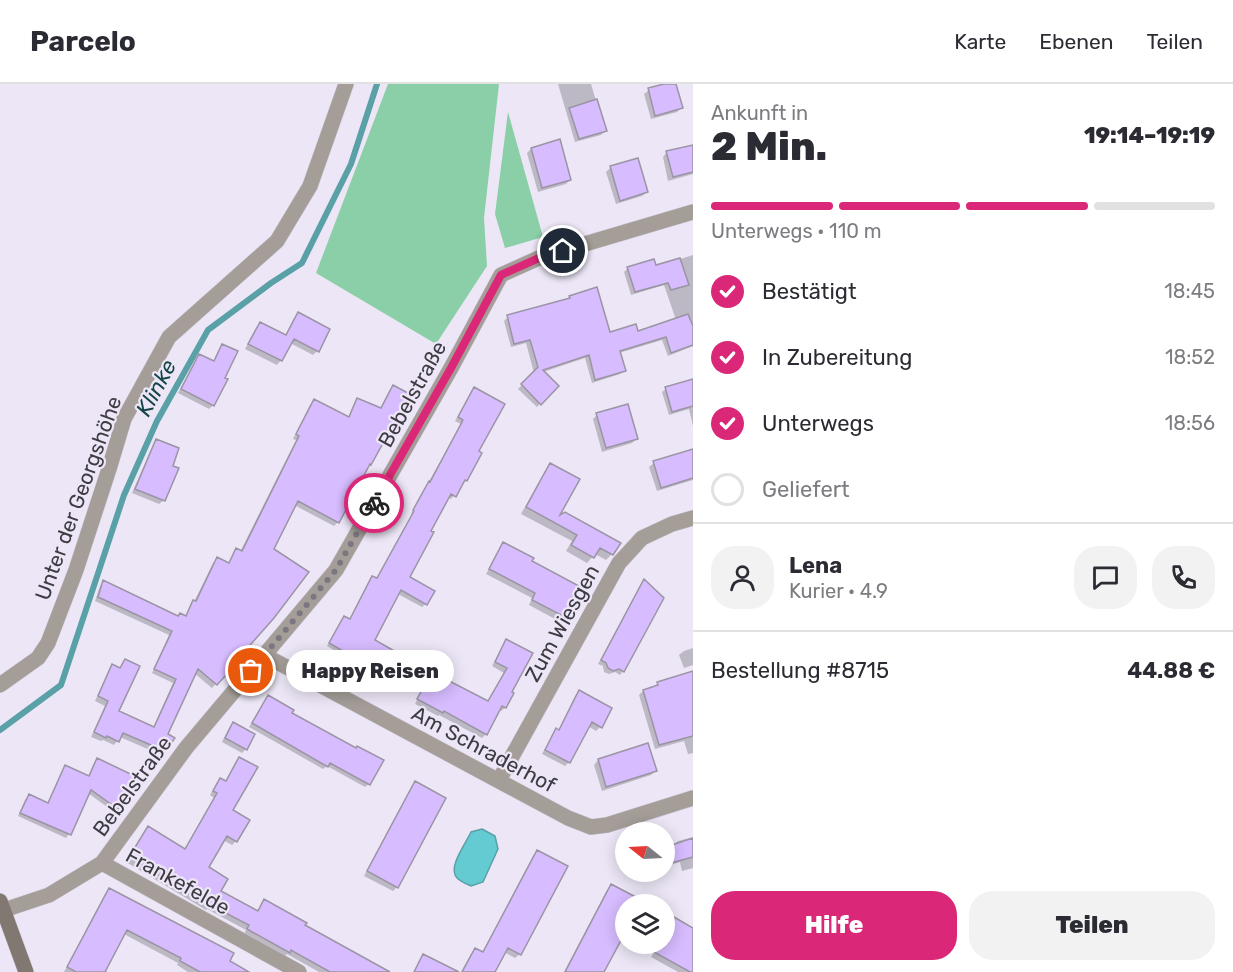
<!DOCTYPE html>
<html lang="de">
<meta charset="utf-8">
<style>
body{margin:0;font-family:Rubik,sans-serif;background:#f2f2f3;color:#2b2b33;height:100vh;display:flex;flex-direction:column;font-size:22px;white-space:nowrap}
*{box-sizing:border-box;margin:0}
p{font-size:20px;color:#7c7c81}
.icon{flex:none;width:33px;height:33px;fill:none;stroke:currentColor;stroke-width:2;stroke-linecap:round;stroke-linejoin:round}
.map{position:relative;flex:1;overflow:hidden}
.panel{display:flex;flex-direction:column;background:#fff;width:540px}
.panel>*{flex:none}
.needle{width:39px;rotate:288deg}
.tools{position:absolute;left:615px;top:738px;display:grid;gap:12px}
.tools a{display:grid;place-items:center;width:60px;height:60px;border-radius:50%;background:#fff;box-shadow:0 3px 15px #0003;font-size:30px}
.pin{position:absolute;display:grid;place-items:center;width:51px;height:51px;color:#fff;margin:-26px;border:3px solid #fff;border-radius:50%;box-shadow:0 2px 6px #0007}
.courier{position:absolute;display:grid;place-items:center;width:60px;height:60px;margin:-30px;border:4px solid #db2777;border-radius:50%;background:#fff;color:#222;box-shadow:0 2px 8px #0007}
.bubble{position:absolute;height:42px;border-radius:21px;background:#fff;box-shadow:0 3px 15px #0003;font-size:20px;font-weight:800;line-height:42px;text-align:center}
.overview em{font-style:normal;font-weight:800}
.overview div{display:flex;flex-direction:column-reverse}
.overview{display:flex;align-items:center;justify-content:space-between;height:102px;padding:0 18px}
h1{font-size:39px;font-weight:800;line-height:45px}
.bar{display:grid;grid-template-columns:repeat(4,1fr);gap:9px 6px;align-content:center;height:72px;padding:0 18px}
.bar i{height:8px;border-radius:4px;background:#e1e1e2}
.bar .active{background:#db2777}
.bar p{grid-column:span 4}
.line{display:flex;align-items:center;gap:15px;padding:0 18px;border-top:2px solid #e1e1e2}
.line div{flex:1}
.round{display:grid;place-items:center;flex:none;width:63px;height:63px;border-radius:24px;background:#f2f2f3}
ol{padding:0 18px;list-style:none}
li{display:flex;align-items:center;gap:18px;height:66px}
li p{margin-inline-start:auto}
li .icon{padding:6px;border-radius:50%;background:#db2777;color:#fff;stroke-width:4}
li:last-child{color:#7c7c81}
li i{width:33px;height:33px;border:3px solid #e1e1e2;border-radius:50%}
.button{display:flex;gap:12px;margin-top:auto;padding:12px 18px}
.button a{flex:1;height:69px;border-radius:24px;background:#db2777;color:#fff;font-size:24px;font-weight:800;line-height:69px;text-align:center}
.button a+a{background:#f2f2f3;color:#2b2b33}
header{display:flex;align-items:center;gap:36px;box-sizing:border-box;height:84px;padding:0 30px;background:#fff;border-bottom:2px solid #e1e1e2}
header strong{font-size:28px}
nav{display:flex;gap:33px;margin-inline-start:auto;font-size:21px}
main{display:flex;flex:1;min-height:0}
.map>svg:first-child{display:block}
.green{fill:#8acfa7}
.water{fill:#64cbd2;stroke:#59a0a7;stroke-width:1.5}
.shadow{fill:#0003}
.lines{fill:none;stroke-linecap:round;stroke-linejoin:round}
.stream{stroke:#59a0a7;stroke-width:6}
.building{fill:#d7bcff;stroke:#9a94a3;stroke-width:1.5}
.minor-casing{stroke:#c9c4d2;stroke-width:16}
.secondary-casing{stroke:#c9c4d2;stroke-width:16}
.minor{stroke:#a49d98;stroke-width:15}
.secondary{stroke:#827872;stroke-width:15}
.done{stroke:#7b7781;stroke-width:6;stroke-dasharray:0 10.8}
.route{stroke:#db2777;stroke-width:8}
.labels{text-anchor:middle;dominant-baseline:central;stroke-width:4.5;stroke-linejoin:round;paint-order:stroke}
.street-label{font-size:21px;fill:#3e3b42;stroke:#ece6f6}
.water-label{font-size:22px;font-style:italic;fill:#154447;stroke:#ece6f6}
</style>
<header>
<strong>Parcelo</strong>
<nav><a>Karte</a><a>Ebenen</a><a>Teilen</a></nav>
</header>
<main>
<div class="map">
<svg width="693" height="888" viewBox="0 0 693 888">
<rect width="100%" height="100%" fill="#ece6f6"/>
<path class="green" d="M388 0H499L484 134 487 182 436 260 316 189Z
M508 28 543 153 505 164 495 130Z"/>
<path class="water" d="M482 745 495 752 498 765 483 798 471 802C467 800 461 798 457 794 447 784 466 759 471 748Z"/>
<path class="shadow" d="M558 0H591L605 47 601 51 575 58Z
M669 0H675L681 24 677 28 651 35 644 10 649 6Z
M531 65 570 96 566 100 538 108 527 69Z
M667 68 693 70V90L668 97 663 73Z
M637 76 647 108 642 112 616 120 606 88 610 84Z
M693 171V262L668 272 662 256 619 269 624 286 620 290 592 299 585 274 543 288 557 302 537 323 518 305 534 289 526 259 511 263 504 237 508 233 567 216 570 213 609 250 637 249 676 236 664 201 631 211 624 188 628 184 655 183Z
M298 230 317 267 313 271 290 259 281 276 277 281 245 265 256 244 260 239 285 252 294 234Z
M223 261V294L226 296 213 321 209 325 178 309 196 275 200 272 213 278 219 265Z
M693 297V342L689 325 669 331 662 308 666 305Z
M393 303 338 438 334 442 294 421 272 466 234 577 236 578 212 604 194 589 166 651 164 666 159 670 120 653 114 661 103 656 101 657 91 653 105 622 95 617 109 586 113 582 119 585 125 577 117 628 153 644 173 599 152 589 169 551 95 517 100 502 104 498 177 533H185L190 522 194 518 213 479 217 475 228 480 233 470 237 466 240 468 296 356 293 355 310 321 314 317 348 334 354 320 358 316 380 325 389 307Z
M474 305 476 368 466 396 451 415 448 413 408 494 426 520 422 523 398 510 373 557 389 601 385 604 364 592 367 586 327 562 341 537 344 534 349 536 369 497 372 493 376 495 412 430H411L461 340 455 337 471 308Z
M597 331 637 354 632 359 602 368 593 335Z
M157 356 164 416 159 420 132 409 153 361Z
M693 367V396L657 407 649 383 654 379Z
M551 381 557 435 612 470 606 476 595 470 587 479 566 467 572 457 521 430 545 387Z
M504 459 530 478 577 502 561 532 557 536 529 521 532 514 486 490 500 464Z
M644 497 623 587 620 591 615 588 609 590 604 588 603 582 598 580 641 501Z
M507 557 510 609 512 610 505 624 501 627 499 626 486 650 482 654 439 631 438 632 415 620 428 594 432 590 487 618 504 589 492 582 503 561Z
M693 564V581L684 584 679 571 684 567Z
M693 596V669L688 670 684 657 655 665 639 611 643 607 654 603 658 599Z
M579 608 600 643 596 647 588 642 569 678 565 682 542 670 553 650 556 646 558 647 575 612Z
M268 612 369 700 365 703 327 682 323 685 249 643 265 616Z
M233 639 246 665 242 669 222 658 229 644Z
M647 661 655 687 651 691 602 707 594 681 598 676Z
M240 675 231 727 236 757 232 761 223 756 207 784 219 807 256 828 264 817 303 842 387 888H319L287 870 284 873 244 850 246 846 207 825 206 826 126 778 144 748 148 744 184 766 214 714 210 711 216 700 220 696 225 698 235 679Z
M98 676 117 724 114 728 88 709 69 750 66 754 18 732 25 716 29 712 47 721 62 687 66 683 88 693 94 679Z
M415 699 397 803 393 807 364 792 411 704Z
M693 753V784L682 787 680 778 667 782 664 774V767L678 757Z
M537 768 520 870 515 874 504 868 493 888H461L471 870 475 866 482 869 533 772Z
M611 802 640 817 638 820H626L602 888H564L607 806Z
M109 805 228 877 244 888H188L177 881 178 879 124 850 104 886 108 888H64L105 810Z
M674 835 693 846V888H678L651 873 659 860H664V849L670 839Z"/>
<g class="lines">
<path class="stream" d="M0 646 61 601 124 411 157 337 208 246 271 199 302 179 351 80 377 0"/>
</g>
<path class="building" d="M664 0H676L683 24 655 32 648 4Z
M597 15 607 47 579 55 569 24Z
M560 55 571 96 542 104 531 64Z
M693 61V88L673 93 666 67Z
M638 74 648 108 620 117 610 82Z
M680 174 689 201 671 206 668 199 635 208 627 183 654 175 656 181Z
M597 203 610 248 636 240 638 247 688 230 693 242V261L671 269 666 253 620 267 626 287 595 296 589 271 543 286 559 302 541 321 521 300 538 283 530 256 514 260 507 231 570 214 569 212Z
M298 228 330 245 319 268 294 255 282 277 248 260 260 238 286 251Z
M222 260 238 267 225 294 228 295 214 322 181 305 199 270 214 277Z
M693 295V322L672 328 665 303Z
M393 301 410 310 371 381 370 380 339 439 298 417 274 465 309 488 274 534 237 576 239 577 217 601 198 585 168 650 175 654 165 667 123 649 119 658 107 652 106 654 94 648 108 617 98 612 112 580 120 584 125 575 140 582 119 627 154 643 176 595 154 585 172 547 98 513 103 496 178 532 180 529 186 532 193 516 196 517 217 473 229 479 236 464 242 467 299 352 296 350 314 315 349 333 357 314 381 324Z
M474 303 505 320 479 367 482 369 467 397 465 396 456 413 451 410 431 447 434 448 410 493 435 507 427 521 401 506 375 556 405 573 390 602 366 589 369 582 329 559 344 532 350 535 372 492 377 494 414 427 413 426 429 397 430 398 463 336 458 333Z
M628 320 638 355 606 364 596 329Z
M156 355 179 364 173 382 179 384 165 417 135 405Z
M693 365V394L661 404 653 377Z
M550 379 580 395 560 431 565 428 621 459 613 471 600 464 594 474 571 461 577 451 526 423Z
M503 458 534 474 532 477 579 502 563 532 532 516 535 509 489 485Z
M644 495 664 514 624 588 619 585 613 587 608 584 606 579 601 576Z
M506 555 533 569 512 608 514 609 506 624 502 622 487 651 444 627 443 629 417 615 432 588 488 617 507 584 495 578Z
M693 587V652L659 661 643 606 658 601 657 598Z
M579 606 612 624 602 644 592 638 570 679 545 666 556 644 559 646Z
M268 611 294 626 292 629 356 664 357 662 384 676 370 701 330 679 328 683 252 639Z
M233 638 255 650 247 666 225 654Z
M648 659 657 687 606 703 598 675Z
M239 673 258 683 233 726 250 736 237 758 227 752 209 783 228 795 221 807 258 827 264 815 307 839 305 841 390 888H330L291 866 290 869 247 845 249 841 212 822 211 823 129 773 148 742 185 765 217 709 213 707 220 694 226 697Z
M97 674 141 695 118 725 91 706 71 751 20 729 29 710 48 719 65 681 89 692Z
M415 697 446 714 398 804 367 787Z
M693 754V773L671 779 666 763Z
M537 766 568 782 521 871 508 864 495 888H462L475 864 483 868Z
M611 800 649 820H626V847L604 888H565Z
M109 804 234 869 230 877 249 888H200L180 877 181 874 127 846 105 888H76L67 883Z
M674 833 693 844V888H690L654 868 659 860H664V850Z
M423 870 459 888H414Z"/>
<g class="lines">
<defs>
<path id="minor" d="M264 571 568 734 591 743 607 741 693 714
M0 601 38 574 48 559 76 486 109 385 124 335 169 253 277 157 310 102 346 0
M499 696 619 479 642 454 672 440 693 434
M102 779 299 888
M4 826 49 811 102 779 186 664 336 486 451 284 501 191 541 173 693 128"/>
<path id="secondary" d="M0 817 26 888"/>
</defs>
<use href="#minor" class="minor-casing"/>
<use href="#secondary" class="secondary-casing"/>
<use href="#minor" class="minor"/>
<use href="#secondary" class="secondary"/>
</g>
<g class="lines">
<path class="done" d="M251 587 336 486 374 419"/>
<path class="route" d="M374 419 451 284 501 191 541 173 563 167"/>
</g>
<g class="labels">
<g class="street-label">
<text transform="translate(412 310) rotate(-61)">Bebelstraße</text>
<text transform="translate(78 414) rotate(-70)">Unter der Georgshöhe</text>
<text transform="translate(562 539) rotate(-61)">Zum Wiesgen</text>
<text transform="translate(484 665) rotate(28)">Am Schraderhof</text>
<text transform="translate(132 702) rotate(-54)">Bebelstraße</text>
<text transform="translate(178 797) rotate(29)">Frankefelde</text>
</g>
<g class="water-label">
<text transform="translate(156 304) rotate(-62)">Klinke</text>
</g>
</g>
</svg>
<div class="tools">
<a><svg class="needle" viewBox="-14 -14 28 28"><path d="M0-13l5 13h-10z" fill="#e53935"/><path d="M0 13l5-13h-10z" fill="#7c7c81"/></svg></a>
<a><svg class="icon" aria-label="layers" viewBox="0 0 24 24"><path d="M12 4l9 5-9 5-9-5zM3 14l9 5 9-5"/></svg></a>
</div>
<div class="pin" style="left:251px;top:587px;background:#ea580c"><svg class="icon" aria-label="bag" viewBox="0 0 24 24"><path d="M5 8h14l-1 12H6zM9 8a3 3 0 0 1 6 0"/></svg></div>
<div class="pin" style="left:563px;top:167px;background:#1f2937"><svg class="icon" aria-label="home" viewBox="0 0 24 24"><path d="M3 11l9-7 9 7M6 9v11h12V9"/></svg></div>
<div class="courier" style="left:374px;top:419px"><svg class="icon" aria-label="bike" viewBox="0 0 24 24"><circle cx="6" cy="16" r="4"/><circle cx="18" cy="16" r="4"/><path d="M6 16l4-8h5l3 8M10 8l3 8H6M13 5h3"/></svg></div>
<div class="bubble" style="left:286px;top:566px;width:168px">Happy Reisen</div>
</div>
<section class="panel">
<div class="overview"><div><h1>2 Min.</h1><p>Ankunft in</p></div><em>19:14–19:19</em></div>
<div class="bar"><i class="active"></i><i class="active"></i><i class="active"></i><i></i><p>Unterwegs · 110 m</p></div>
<ol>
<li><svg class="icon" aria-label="check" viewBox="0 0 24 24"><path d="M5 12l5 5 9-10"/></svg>Bestätigt<p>18:45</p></li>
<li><svg class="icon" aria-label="check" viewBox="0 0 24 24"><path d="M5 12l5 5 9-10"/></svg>In Zubereitung<p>18:52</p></li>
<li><svg class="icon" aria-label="check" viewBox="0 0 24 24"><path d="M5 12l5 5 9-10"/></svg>Unterwegs<p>18:56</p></li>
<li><i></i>Geliefert</li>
</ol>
<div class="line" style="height:108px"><a class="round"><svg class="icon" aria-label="person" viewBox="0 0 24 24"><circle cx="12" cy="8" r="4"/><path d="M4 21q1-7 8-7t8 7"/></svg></a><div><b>Lena</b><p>Kurier · 4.9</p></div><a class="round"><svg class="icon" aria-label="chat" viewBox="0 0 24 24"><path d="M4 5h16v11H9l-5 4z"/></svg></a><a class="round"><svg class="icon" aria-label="phone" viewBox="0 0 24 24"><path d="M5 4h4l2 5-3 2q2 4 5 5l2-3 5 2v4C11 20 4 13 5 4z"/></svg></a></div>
<div class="line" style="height:78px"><div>Bestellung #8715</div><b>44.88 €</b></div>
<div class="button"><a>Hilfe</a><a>Teilen</a></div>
</section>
</main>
